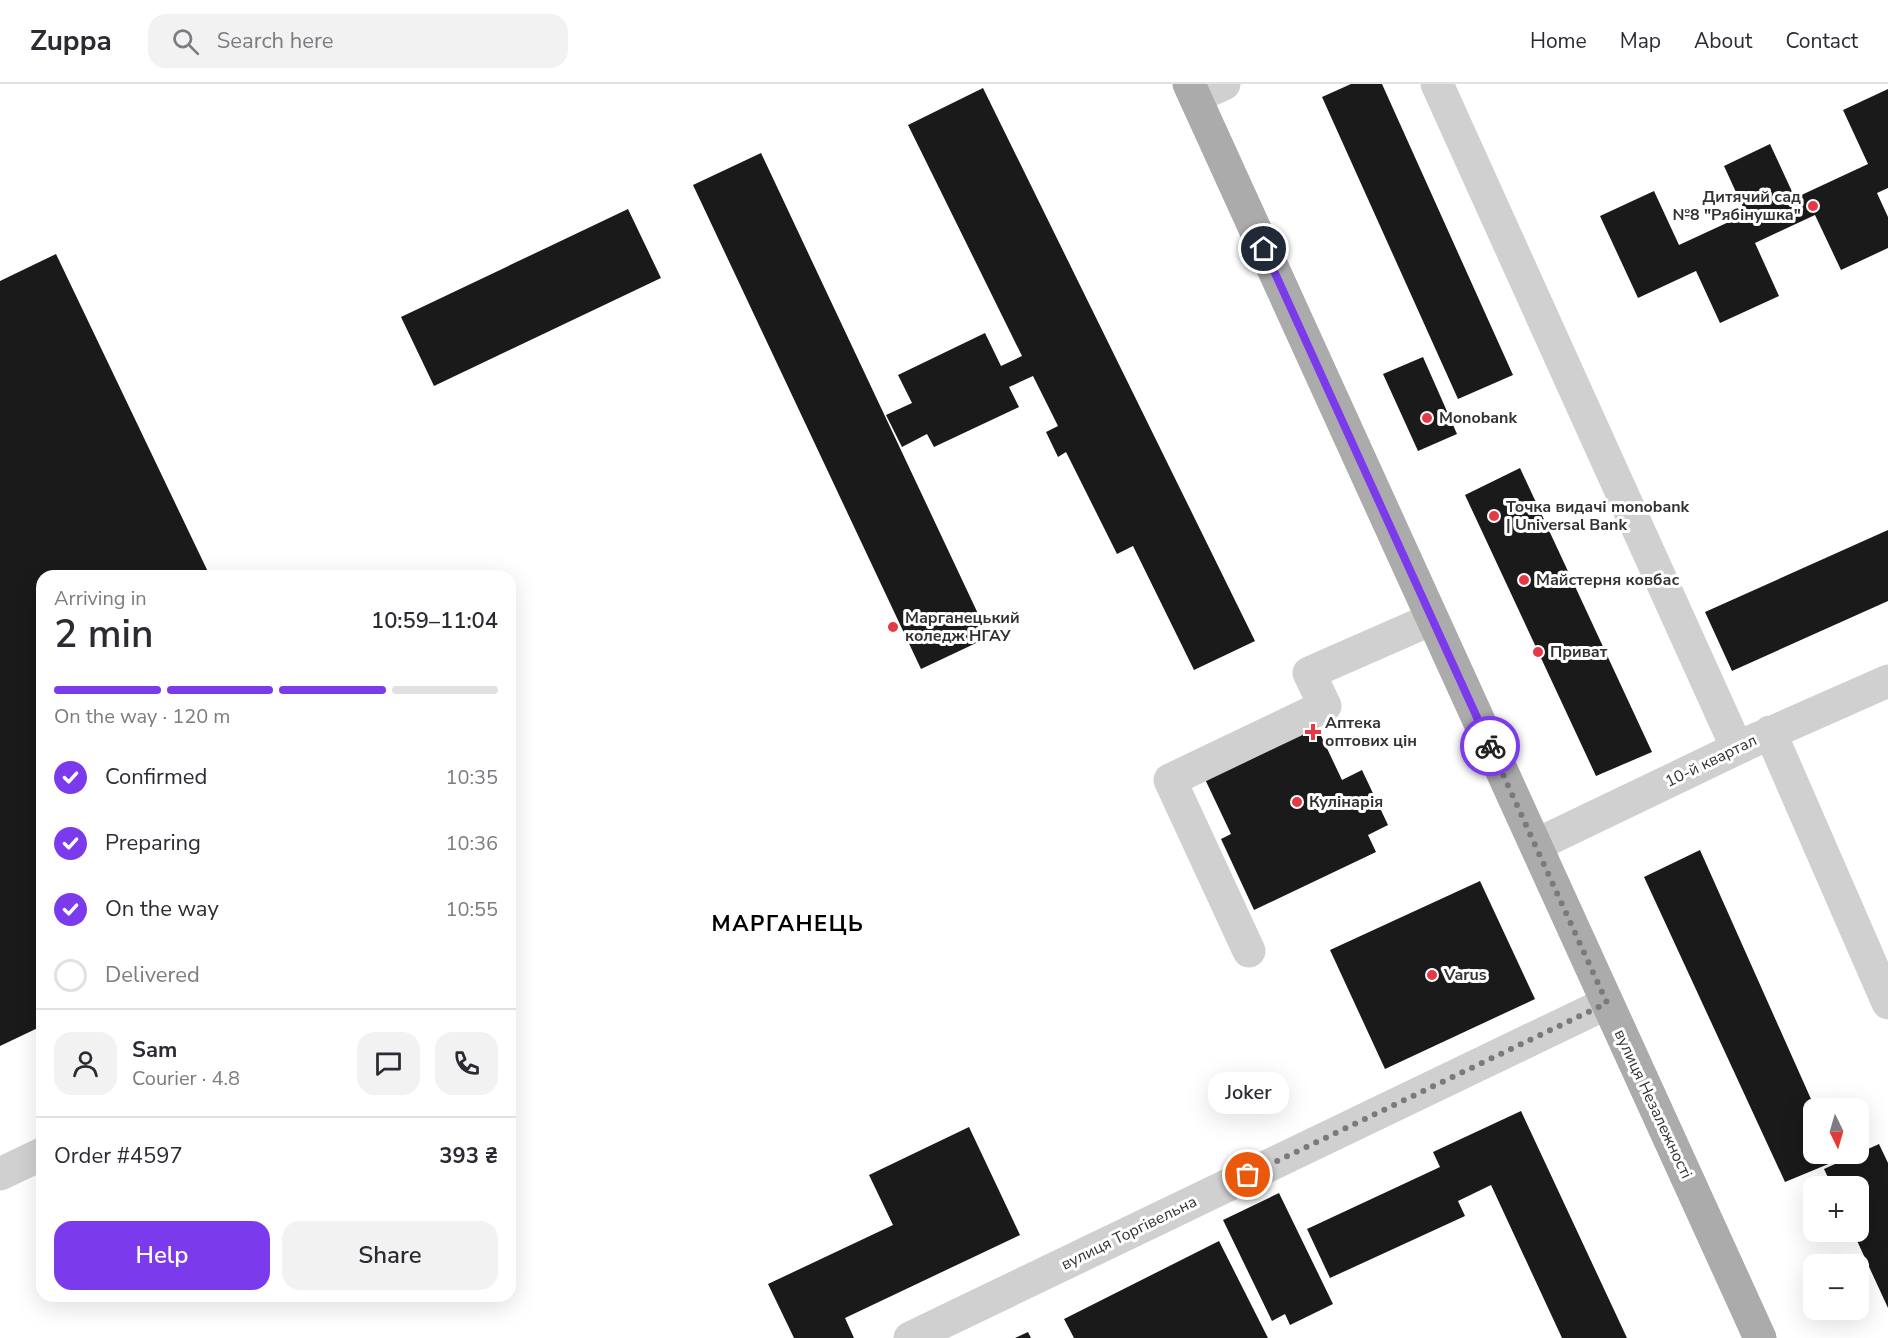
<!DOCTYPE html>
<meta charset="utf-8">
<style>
body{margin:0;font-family:"Nunito Sans",sans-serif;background:#f2f2f3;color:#2b2b33;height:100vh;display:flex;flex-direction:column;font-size:22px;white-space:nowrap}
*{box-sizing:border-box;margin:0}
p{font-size:20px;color:#7c7c81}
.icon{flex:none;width:33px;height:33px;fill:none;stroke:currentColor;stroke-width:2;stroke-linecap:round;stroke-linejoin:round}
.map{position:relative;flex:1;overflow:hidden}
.drawer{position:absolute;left:36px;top:486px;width:480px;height:732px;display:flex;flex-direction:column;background:#fff;border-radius:18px;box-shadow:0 6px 24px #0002}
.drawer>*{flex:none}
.needle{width:39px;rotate:175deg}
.fabs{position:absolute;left:1803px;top:1014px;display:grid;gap:12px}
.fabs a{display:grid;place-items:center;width:66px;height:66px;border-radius:12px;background:#fff;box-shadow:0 6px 24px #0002;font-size:30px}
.pin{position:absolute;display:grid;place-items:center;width:51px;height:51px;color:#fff;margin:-26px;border:3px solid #fff;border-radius:50%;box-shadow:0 2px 6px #0007}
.courier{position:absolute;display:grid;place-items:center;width:60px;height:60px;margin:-30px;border:4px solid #7c3aed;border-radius:50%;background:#fff;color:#222;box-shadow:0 2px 8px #0007}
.bubble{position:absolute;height:42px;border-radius:18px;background:#fff;box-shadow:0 6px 24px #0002;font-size:20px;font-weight:600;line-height:42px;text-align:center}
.overview em{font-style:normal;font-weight:600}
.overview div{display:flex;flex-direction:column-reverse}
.overview{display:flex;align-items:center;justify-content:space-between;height:102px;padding:0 18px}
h1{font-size:39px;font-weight:600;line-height:45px}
.bar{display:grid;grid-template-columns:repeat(4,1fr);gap:9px 6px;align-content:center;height:72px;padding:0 18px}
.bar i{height:8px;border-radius:4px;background:#e1e1e2}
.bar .selected{background:#7c3aed}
.bar p{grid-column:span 4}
.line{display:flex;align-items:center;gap:15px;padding:0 18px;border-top:2px solid #e1e1e2}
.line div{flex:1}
.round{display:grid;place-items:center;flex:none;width:63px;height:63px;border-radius:18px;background:#f2f2f3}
ol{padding:0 18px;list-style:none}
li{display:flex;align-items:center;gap:18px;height:66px}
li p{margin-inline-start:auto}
li .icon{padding:6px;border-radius:50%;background:#7c3aed;color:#fff;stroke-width:4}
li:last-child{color:#7c7c81}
li i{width:33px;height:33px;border:3px solid #e1e1e2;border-radius:50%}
.button{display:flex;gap:12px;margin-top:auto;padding:12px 18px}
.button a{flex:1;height:69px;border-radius:18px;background:#7c3aed;color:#fff;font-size:24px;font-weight:600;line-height:69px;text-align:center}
.button a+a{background:#f2f2f3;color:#2b2b33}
header{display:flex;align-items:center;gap:36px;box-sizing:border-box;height:84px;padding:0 30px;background:#fff;border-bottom:2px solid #e1e1e2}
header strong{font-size:28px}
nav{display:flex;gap:33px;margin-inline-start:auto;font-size:21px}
.search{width:420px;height:54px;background:#f2f2f3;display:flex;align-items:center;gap:15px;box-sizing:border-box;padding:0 21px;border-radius:18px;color:#7c7c81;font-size:22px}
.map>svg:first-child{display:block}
.building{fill:#1a1a1a}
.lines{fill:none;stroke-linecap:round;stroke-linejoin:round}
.minor{stroke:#d0d0d0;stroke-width:33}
.major{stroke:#ababab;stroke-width:33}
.done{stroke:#7a7a7a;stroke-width:6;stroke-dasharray:0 10.8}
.route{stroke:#7c3aed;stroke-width:8}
.poi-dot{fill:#e63946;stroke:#fff;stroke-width:2}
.labels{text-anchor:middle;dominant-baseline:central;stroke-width:6;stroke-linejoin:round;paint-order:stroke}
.poi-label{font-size:16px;font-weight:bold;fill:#333;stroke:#fff;text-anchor:start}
.street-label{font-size:16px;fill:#333;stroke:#fff}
.district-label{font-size:22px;font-weight:bold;letter-spacing:1.5px;fill:#000;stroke:#fff}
</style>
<header>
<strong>Zuppa</strong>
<div class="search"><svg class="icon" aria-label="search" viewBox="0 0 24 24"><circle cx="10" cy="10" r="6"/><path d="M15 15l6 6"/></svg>Search here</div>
<nav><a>Home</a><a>Map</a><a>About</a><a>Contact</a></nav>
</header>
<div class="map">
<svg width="1888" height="1254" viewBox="0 0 1888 1254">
<rect width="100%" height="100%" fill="#fff"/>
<path class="building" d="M1351 0H1382L1513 291 1458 315 1322 13Z
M983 4 1255 557 1194 586 1133 462 1117 470 1066 368 1058 373 1046 348 1058 342 1033 292 1009 303 1019 323 934 363 927 350 902 363 886 331 912 319 898 291 985 249 1001 282 1022 272 908 41Z
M1888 5V104L1877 109 1888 133V164L1841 186 1815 131 1755 159 1779 212 1720 239 1696 187 1638 214 1600 132 1654 107 1679 161 1746 130 1724 82 1770 60 1795 114 1868 80 1843 26Z
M761 69 989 553 921 585 693 101Z
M628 125 661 194 434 302 401 233Z
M56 170 210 492H42V942L0 962V197Z
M1423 273 1457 350 1418 367 1383 290Z
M1520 384 1652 668 1596 692 1465 411Z
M1888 446V517L1732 587 1705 528Z
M1315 639 1342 696 1362 686 1388 741 1368 751 1376 768 1254 826 1221 755 1231 750 1203 691Z
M1700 766 1815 1024H1814V1070H1835L1838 1076 1785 1098 1644 793Z
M1480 797 1535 915 1385 985 1330 866Z
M1521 1027 1627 1254H1562L1491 1101 1458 1117 1465 1132 1330 1194 1307 1145 1440 1083 1433 1068Z
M969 1043 1020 1151 845 1234 854 1254H794L768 1200 893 1141 869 1091Z
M1879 1060 1888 1079V1224L1853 1148H1858V1102H1832L1824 1085Z
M1279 1109 1333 1220 1290 1241 1285 1230 1272 1237 1223 1136Z
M1219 1157 1268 1254H1074L1064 1235Z
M1028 1248 1031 1254H1015Z"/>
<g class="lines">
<path class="minor" d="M1437 0 1737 664
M1195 13 1224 0
M1770 648 1888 919
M1536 761 1759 654 1888 597
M1249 867 1170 696 1325 622 1309 589 1432 535
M0 1090 42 1070
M910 1254 1607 919"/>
<path class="major" d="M1189 0 1760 1254"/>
</g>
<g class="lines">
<path class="done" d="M1248 1091 1607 919 1490 662"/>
<path class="route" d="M1264 165 1490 662"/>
</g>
<g class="poi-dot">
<circle cx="1813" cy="122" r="6"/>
<circle cx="1427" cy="334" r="6"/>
<circle cx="1494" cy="432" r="6"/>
<circle cx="1524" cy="496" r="6"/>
<circle cx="893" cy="543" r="6"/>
<circle cx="1538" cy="568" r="6"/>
<path d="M1310 639h6v6h6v6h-6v6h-6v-6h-6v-6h6z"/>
<circle cx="1297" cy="718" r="6"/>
<circle cx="1432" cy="891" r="6"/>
</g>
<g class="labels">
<g class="poi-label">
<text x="1801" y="113" text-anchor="end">Дитячий сад<tspan x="1801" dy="18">№8 "Рябінушка"</tspan></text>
<text x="1439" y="334">Monobank</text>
<text x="1506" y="423">Точка видачі monobank<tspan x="1506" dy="18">| Universal Bank</tspan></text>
<text x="1536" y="496">Майстерня ковбас</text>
<text x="905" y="534">Марганецький<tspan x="905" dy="18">коледж НГАУ</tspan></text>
<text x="1550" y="568">Приват</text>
<text x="1325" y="639">Аптека<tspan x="1325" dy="18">оптових цін</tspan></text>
<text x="1309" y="718">Кулінарія</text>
<text x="1444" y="891">Varus</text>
</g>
<g class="street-label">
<text transform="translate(1711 677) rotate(-26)">10-й квартал</text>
<text transform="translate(1653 1020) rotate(65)">вулиця Незалежності</text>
<text transform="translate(1129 1149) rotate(-26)">вулиця Торгівельна</text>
</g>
<g class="district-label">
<text x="788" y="840">МАРГАНЕЦЬ</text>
</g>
</g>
</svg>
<div class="fabs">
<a><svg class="needle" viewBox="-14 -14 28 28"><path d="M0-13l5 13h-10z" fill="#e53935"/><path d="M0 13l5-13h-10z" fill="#7c7c81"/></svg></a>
<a>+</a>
<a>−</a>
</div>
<div class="pin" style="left:1248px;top:1091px;background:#ea580c"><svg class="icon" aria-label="bag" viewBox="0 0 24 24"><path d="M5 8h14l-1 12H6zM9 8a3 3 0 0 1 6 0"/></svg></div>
<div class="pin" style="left:1264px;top:165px;background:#1f2937"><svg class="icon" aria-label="home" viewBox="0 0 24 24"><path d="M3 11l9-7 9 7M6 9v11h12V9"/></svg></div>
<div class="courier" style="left:1490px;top:662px"><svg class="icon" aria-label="bike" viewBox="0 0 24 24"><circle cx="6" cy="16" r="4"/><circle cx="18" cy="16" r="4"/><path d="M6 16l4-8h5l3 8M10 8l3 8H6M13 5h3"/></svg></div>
<div class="bubble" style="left:1208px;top:988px;width:81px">Joker</div>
<section class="drawer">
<div class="overview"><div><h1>2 min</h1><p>Arriving in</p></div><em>10:59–11:04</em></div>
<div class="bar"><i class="selected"></i><i class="selected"></i><i class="selected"></i><i></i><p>On the way · 120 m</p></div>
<ol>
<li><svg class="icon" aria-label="check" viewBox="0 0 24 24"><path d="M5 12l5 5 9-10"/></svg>Confirmed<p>10:35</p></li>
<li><svg class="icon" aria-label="check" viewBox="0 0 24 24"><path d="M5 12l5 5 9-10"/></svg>Preparing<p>10:36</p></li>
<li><svg class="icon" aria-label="check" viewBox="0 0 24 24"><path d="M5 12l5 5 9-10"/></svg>On the way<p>10:55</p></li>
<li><i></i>Delivered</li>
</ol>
<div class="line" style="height:108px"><a class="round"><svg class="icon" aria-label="person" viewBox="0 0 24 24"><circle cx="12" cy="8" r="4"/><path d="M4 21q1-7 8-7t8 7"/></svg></a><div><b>Sam</b><p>Courier · 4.8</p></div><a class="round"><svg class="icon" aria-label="chat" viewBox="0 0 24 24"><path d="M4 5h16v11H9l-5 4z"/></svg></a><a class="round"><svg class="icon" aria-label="phone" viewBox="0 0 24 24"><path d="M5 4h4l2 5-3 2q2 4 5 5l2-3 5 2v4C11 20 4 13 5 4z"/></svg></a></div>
<div class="line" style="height:78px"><div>Order #4597</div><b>393 ₴</b></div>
<div class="button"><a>Help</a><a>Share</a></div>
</section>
</div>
